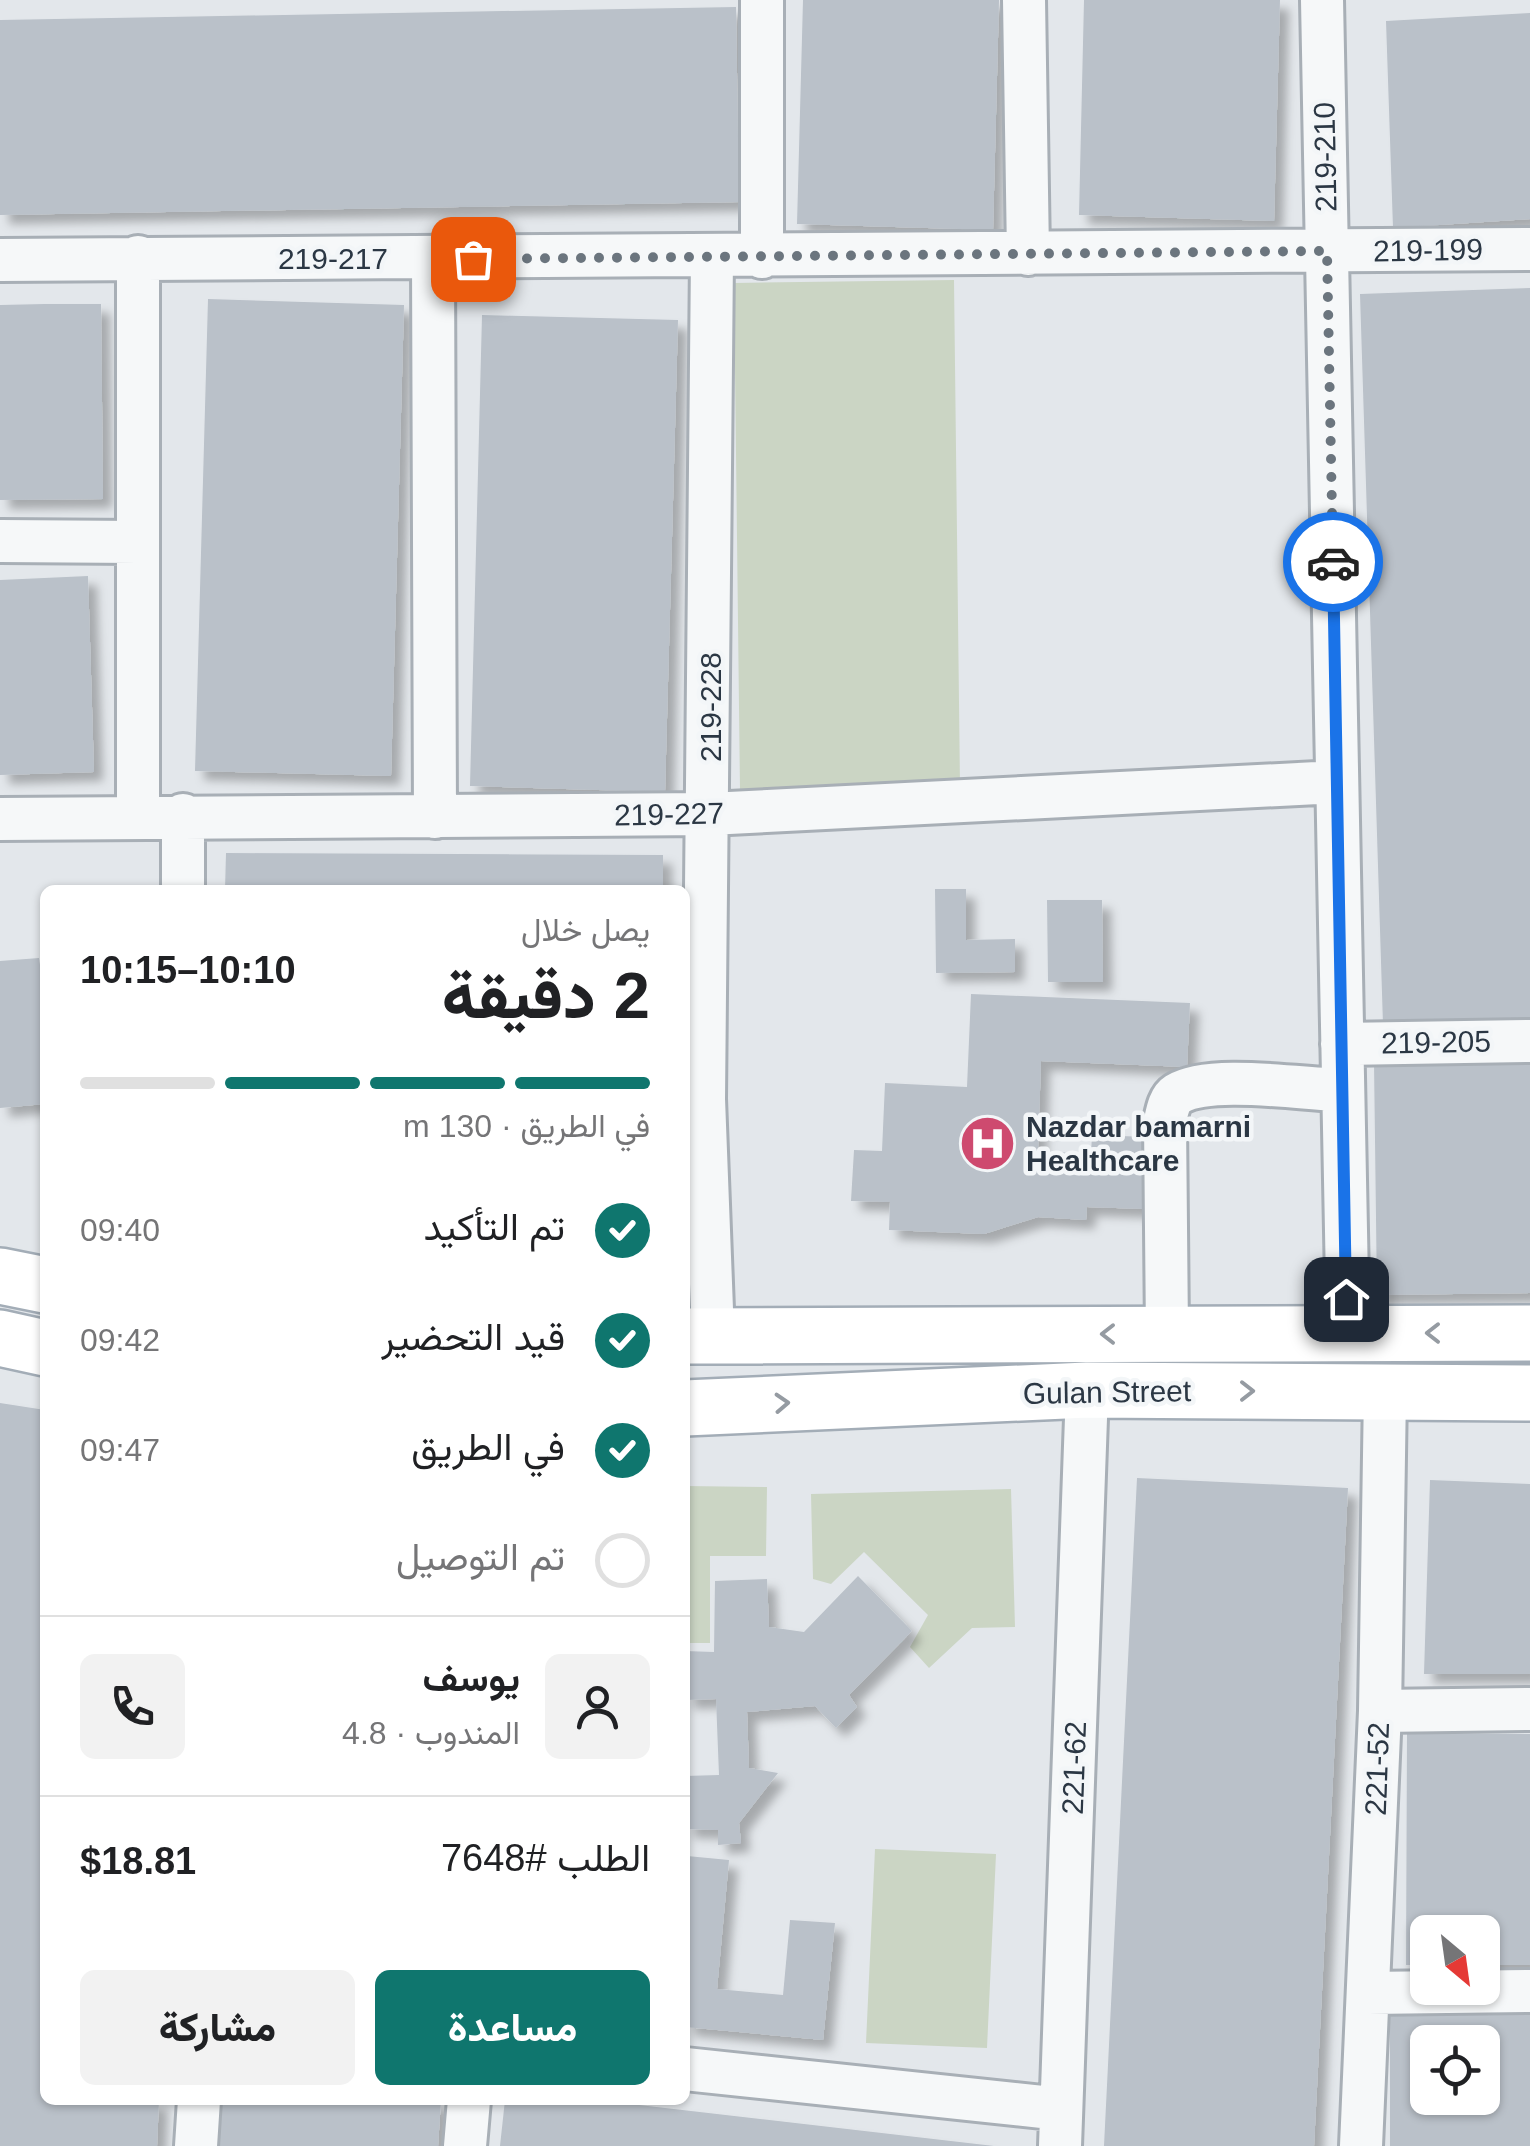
<!DOCTYPE html>
<html lang="ar">
<meta charset="utf-8">
<style>
body{margin:0;font-family:Arial,Vazirmatn,sans-serif;background:#f2f2f2;color:#202124;direction:rtl;height:100vh;display:flex;flex-direction:column;font-size:38px;white-space:nowrap}
*{box-sizing:border-box;margin:0}
p{font-size:32px;color:#757577}
.icon{flex:none;width:55px;height:55px;fill:none;stroke:currentColor;stroke-width:2;stroke-linecap:round;stroke-linejoin:round}
.map{position:relative;flex:1;overflow:hidden;direction:ltr}
.details{position:absolute;left:40px;top:885px;width:650px;height:1220px;display:flex;flex-direction:column;background:#fff;border-radius:15px;box-shadow:0 2px 8px #0004;direction:rtl}
.details>*{flex:none}
.needle{width:65px;rotate:151deg}
.fabs{position:absolute;left:1410px;top:1915px;display:grid;gap:20px}
.fabs a{display:grid;place-items:center;width:90px;height:90px;border-radius:15px;background:#fff;box-shadow:0 2px 8px #0004;font-size:50px}
.pin{position:absolute;display:grid;place-items:center;width:85px;height:85px;color:#fff;margin:-42px;border-radius:20px;box-shadow:0 5px 15px #0006}
.courier{position:absolute;display:grid;place-items:center;width:100px;height:100px;margin:-50px;border:8px solid #1a73e8;border-radius:50%;background:#fff;color:#222;box-shadow:0 2px 12px #0007}
.summary em{font-style:normal;font-weight:800}
.summary div{display:flex;flex-direction:column-reverse}
.summary{display:flex;align-items:center;justify-content:space-between;height:170px;padding:0 40px}
h1{font-size:65px;font-weight:800;line-height:75px}
.bar{display:grid;grid-template-columns:repeat(4,1fr);gap:15px 10px;align-content:center;height:120px;padding:0 40px}
.bar i{height:12px;border-radius:8px;background:#e0e0e0}
.bar .current{background:#0f766e}
.bar p{grid-column:span 4}
.line{display:flex;align-items:center;gap:25px;padding:0 40px;border-top:2px solid #e0e0e0}
.line div{flex:1}
.round{display:grid;place-items:center;flex:none;width:105px;height:105px;border-radius:15px;background:#f2f2f2}
ol{padding:0 40px;list-style:none}
li{display:flex;align-items:center;gap:30px;height:110px}
li p{margin-inline-start:auto}
li .icon{padding:10px;border-radius:50%;background:#0f766e;color:#fff;stroke-width:4}
li:last-child{color:#757577}
li i{width:55px;height:55px;border:5px solid #e0e0e0;border-radius:50%}
.primary-button{display:flex;gap:20px;margin-top:auto;padding:20px 40px}
.primary-button a{flex:1;height:115px;border-radius:15px;background:#0f766e;color:#fff;font-size:40px;font-weight:800;line-height:115px;text-align:center}
.primary-button a+a{background:#f2f2f2;color:#202124}
.map>svg:first-child{display:block}
.green{fill:#cbd5c4}
.building{fill:#bac1c9;fill-rule:evenodd;filter:url(#shadow)}
.lines{fill:none;stroke-linecap:round;stroke-linejoin:round}
.minor-casing{stroke:#a8afb6;stroke-width:48}
.major-casing{stroke:#a3adb7;stroke-width:60}
.minor{stroke:#f6f8f9;stroke-width:42}
.major{stroke:#fff;stroke-width:55}
.oneway{stroke:#959ba2}
.done{stroke:#6b757e;stroke-width:10;stroke-dasharray:0 18}
.route{stroke:#1a73e8;stroke-width:12}
.labels{text-anchor:middle;dominant-baseline:central;stroke-width:9;stroke-linejoin:round;paint-order:stroke}
.street-label{font-size:30px;fill:#2b3744;stroke:#f3f6f8}
.poi-label{font-size:30px;font-weight:bold;fill:#2b3744;stroke:#f3f6f8;text-anchor:start}
</style>
<div class="map">
<svg width="1530" height="2146" viewBox="0 0 1530 2146">
<defs>
<filter id="shadow"><feDropShadow dx="9" dy="9" stdDeviation="5" flood-color="#0004"/></filter>
</defs>
<rect width="100%" height="100%" fill="#e3e7eb"/>
<path class="green" d="M954 280 960 787 740 791 734 283Z
M685 1486 767 1487 766 1556H710V1643H685Z
M1011 1489 1015 1627 972 1628 929 1668 910 1647 928 1615 864 1552 831 1584 813 1579 811 1494Z
M875 1849 996 1854 987 2048 866 2043Z"/>
<path class="building" d="M803 0H999L993 230 797 224Z
M1084 0H1280L1274 221 1079 215Z
M736 7 739 202 0 215V20Z
M1530 13V219L1393 228 1386 21Z
M1530 288V1020L1383 1025 1360 294Z
M208 299 404 305 391 776 195 771Z
M45 304H101L103 499 0 500V305Z
M482 315 678 320 665 792 470 786Z
M88 576 94 772 0 775V580Z
M226 853 663 855V890H225Z
M935 889H966V940L1015 939V972L936 973Z
M1047 900H1102L1103 982H1048Z
M39 958 40 965H45V1104L0 1108V961Z
M971 994 1190 1003 1187 1067 1041 1061 1038 1151 1091 1154 1092 1135 1148 1137 1145 1209 1087 1207 1086 1220 1038 1217 984 1234 889 1230 890 1202 851 1201 854 1150 882 1151 885 1083 967 1087Z
M1530 1059V1293L1377 1295 1374 1062Z
M0 1403 45 1410V2100H159L157 2146H0Z
M1137 1478 1348 1488 1314 2146H1104Z
M1430 1480 1530 1484V1674H1424Z
M858 1576 912 1631 849 1695 857 1707 836 1728 815 1706 747 1712 749 1768 778 1773 739 1823 741 1843 718 1845V1830L685 1829V1776L719 1775 716 1699 685 1700V1651L714 1652 715 1581 767 1579 769 1627 804 1632Z
M1407 1733 1530 1734V1965H1482V1932H1428V1965H1406Z
M687 1856 729 1860 717 1989 783 1995 790 1920 835 1923 823 2040 685 2027Z
M1390 2015H1530V2146H1390ZM1428 2042H1482V2098H1428Z
M222 2100H441L438 2146H219Z
M505 2100H596L994 2146H500Z"/>
<g class="lines">
<defs>
<path id="minor" d="M762 0V257
M1024 0 1028 254
M1322 0 1348 1333
M712 257 704 1099 713 1336
M433 259 435 817
M0 260 1530 249
M0 541 138 542
M138 815V257
M183 815V890
M0 819 709 814 1337 782
M1342 1044 1530 1041
M1167 1334 1165 1121C1167 1112 1169 1099 1177 1094 1209 1074 1301 1089 1340 1090
M1380 1711 1530 1709
M1368 1993 1530 1991
M685 2069 1061 2109
M196 2146 199 2100
M465 2146 469 2100
M1060 2146 1087 1390
M1361 2146 1380 1711 1385 1392"/>
<path id="major" d="M0 1276 45 1285
M685 1336 1530 1333
M0 1338 45 1348
M685 1408 1087 1390 1530 1393"/>
</defs>
<use href="#minor" class="minor-casing"/>
<use href="#major" class="major-casing"/>
<use href="#minor" class="minor"/>
<use href="#major" class="major"/>
</g>
<defs><path id="oneway-chevron" d="M-2-3.5L2.5 0L-2 3.5" fill="none" stroke-width="1.6" stroke-linecap="round" stroke-linejoin="round" transform="scale(2.5)"/></defs>
<g class="oneway">
<use href="#oneway-chevron" transform="translate(1433 1333) rotate(180)"/>
<use href="#oneway-chevron" transform="translate(1108 1334) rotate(180)"/>
<use href="#oneway-chevron" transform="translate(1247 1391)"/>
<use href="#oneway-chevron" transform="translate(782 1403) rotate(-3)"/>
</g>
<g class="lines">
<path class="done" d="M473 259 1327 251 1333 562"/>
<path class="route" d="M1333 562 1346 1299"/>
</g>
<defs>
<symbol id="hospital-disc" viewBox="-11 -11 22 22"><circle r="9.5" fill="#ce4a6f" stroke="#f3f6f8"/><path d="M-5-5h3v3.5h4V-5h3V5h-3V1.5h-4V5h-3Z" fill="#fff"/></symbol>
</defs>
<g fill-rule="evenodd">
<use href="#hospital-disc" x="956" y="1112" width="63" height="63"/>
</g>
<g class="labels">
<g class="street-label">
<text transform="translate(1325 157) rotate(-91)">219-210</text>
<text transform="translate(1428 250) rotate(-1)">219-199</text>
<text x="333" y="258">219-217</text>
<text transform="translate(710 707) rotate(-90)">219-228</text>
<text transform="translate(669 814) rotate(-1)">219-227</text>
<text transform="translate(1436 1042) rotate(-1)">219-205</text>
<text transform="translate(1107 1392) rotate(-1)">Gulan Street</text>
<text transform="translate(1074 1768) rotate(-88)">221-62</text>
<text transform="translate(1377 1769) rotate(-88)">221-52</text>
</g>
<g class="poi-label">
<text x="1026" y="1126">Nazdar bamarni<tspan x="1026" dy="34">Healthcare</tspan></text>
</g>
</g>
</svg>
<div class="fabs">
<a><svg class="needle" viewBox="-14 -14 28 28"><path d="M0-13l5 13h-10z" fill="#e53935"/><path d="M0 13l5-13h-10z" fill="#757577"/></svg></a>
<a><svg class="icon" aria-label="locate" viewBox="0 0 24 24"><circle cx="12" cy="12" r="6"/><path d="M12 2v4M12 18v4M2 12h4M18 12h4"/></svg></a>
</div>
<div class="pin" style="left:473px;top:259px;background:#ea580c"><svg class="icon" aria-label="bag" viewBox="0 0 24 24"><path d="M5 8h14l-1 12H6zM9 8a3 3 0 0 1 6 0"/></svg></div>
<div class="pin" style="left:1346px;top:1299px;background:#1f2937"><svg class="icon" aria-label="home" viewBox="0 0 24 24"><path d="M3 11l9-7 9 7M6 9v11h12V9"/></svg></div>
<div class="courier" style="left:1333px;top:562px"><svg class="icon" aria-label="car" viewBox="0 0 24 24"><path d="M5 17H2v-5l4-1 3-4h7l3 4 3 1v5h-3M9 17h6M6 11h13"/><circle cx="7" cy="17" r="2"/><circle cx="17" cy="17" r="2"/></svg></div>
<section class="details">
<div class="summary"><div><h1>2 دقيقة</h1><p>يصل خلال</p></div><em>10:10–10:15</em></div>
<div class="bar"><i class="current"></i><i class="current"></i><i class="current"></i><i></i><p>في الطريق · 130 m</p></div>
<ol>
<li><svg class="icon" aria-label="check" viewBox="0 0 24 24"><path d="M5 12l5 5 9-10"/></svg>تم التأكيد<p>09:40</p></li>
<li><svg class="icon" aria-label="check" viewBox="0 0 24 24"><path d="M5 12l5 5 9-10"/></svg>قيد التحضير<p>09:42</p></li>
<li><svg class="icon" aria-label="check" viewBox="0 0 24 24"><path d="M5 12l5 5 9-10"/></svg>في الطريق<p>09:47</p></li>
<li><i></i>تم التوصيل</li>
</ol>
<div class="line" style="height:180px"><a class="round"><svg class="icon" aria-label="person" viewBox="0 0 24 24"><circle cx="12" cy="8" r="4"/><path d="M4 21q1-7 8-7t8 7"/></svg></a><div><b>يوسف</b><p>المندوب · 4.8</p></div><a class="round"><svg class="icon" aria-label="phone" viewBox="0 0 24 24"><path d="M5 4h4l2 5-3 2q2 4 5 5l2-3 5 2v4C11 20 4 13 5 4z"/></svg></a></div>
<div class="line" style="height:130px"><div>الطلب #7648</div><b>$18.81</b></div>
<div class="primary-button"><a>مساعدة</a><a>مشاركة</a></div>
</section>
</div>
